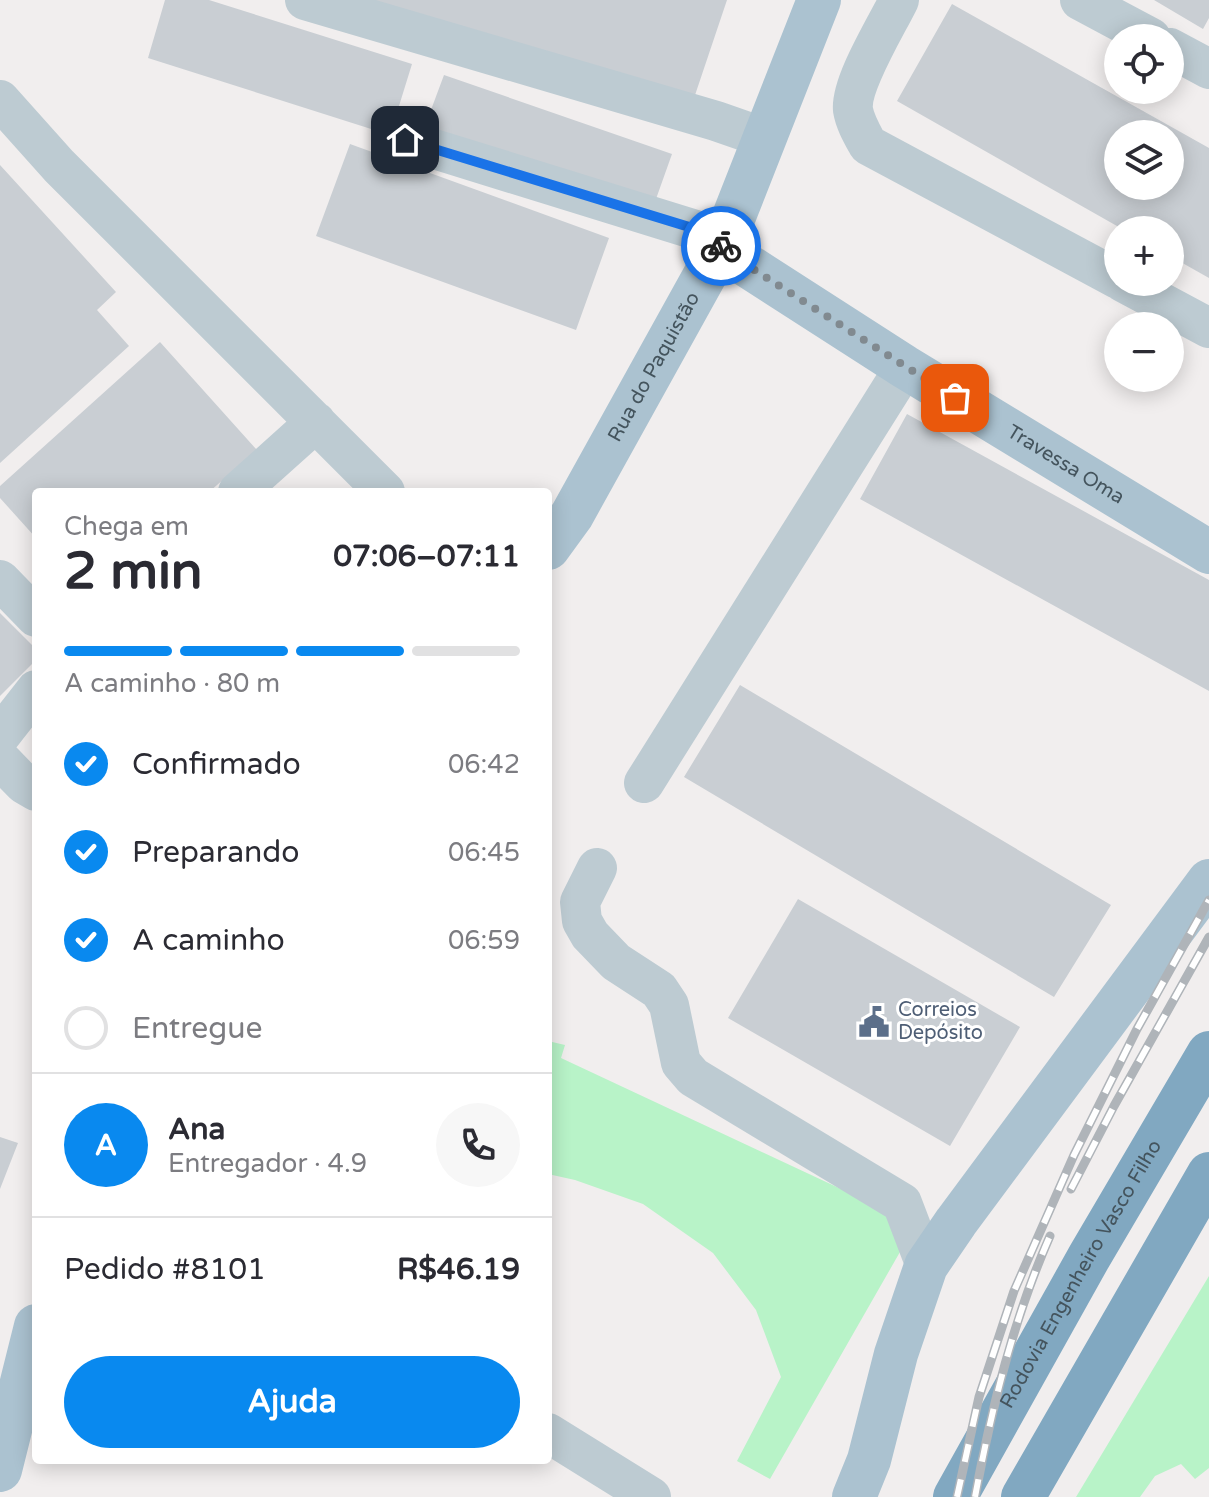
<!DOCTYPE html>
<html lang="pt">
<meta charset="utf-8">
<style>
body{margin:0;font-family:"Varela Round",sans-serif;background:#f7f7f7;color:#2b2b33;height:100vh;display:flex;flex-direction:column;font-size:30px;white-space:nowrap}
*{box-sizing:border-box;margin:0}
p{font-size:26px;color:#7c7c81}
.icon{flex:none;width:44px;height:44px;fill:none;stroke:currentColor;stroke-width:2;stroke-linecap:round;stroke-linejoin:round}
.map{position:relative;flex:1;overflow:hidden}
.panel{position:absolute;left:32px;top:488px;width:520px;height:976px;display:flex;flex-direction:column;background:#fff;border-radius:8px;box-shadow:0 4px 20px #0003}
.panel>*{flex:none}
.tools{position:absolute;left:1104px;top:24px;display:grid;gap:16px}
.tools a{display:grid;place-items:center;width:80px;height:80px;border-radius:50%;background:#fff;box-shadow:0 4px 20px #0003;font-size:40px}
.pin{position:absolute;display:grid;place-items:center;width:68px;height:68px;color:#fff;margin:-34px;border-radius:16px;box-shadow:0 4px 12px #0006}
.courier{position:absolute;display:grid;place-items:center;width:80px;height:80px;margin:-40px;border:6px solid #1a73e8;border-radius:50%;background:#fff;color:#222;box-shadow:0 2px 10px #0007}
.head em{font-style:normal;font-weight:700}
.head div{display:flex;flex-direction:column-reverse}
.head{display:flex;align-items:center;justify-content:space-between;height:136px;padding:0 32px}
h1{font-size:52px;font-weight:700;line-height:60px}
.bar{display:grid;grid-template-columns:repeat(4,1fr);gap:12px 8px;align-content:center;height:96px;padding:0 32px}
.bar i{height:10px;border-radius:6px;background:#e1e1e2}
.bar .on{background:#0989ef}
.bar p{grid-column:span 4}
.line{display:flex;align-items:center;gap:20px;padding:0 32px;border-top:2px solid #e1e1e2}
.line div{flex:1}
.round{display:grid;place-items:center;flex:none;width:84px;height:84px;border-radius:42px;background:#f7f7f7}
ol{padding:0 32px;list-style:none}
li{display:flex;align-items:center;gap:24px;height:88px}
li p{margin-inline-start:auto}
li .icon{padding:8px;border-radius:50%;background:#0989ef;color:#fff;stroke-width:4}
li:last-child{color:#7c7c81}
li i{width:44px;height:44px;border:4px solid #e1e1e2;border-radius:50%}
.primary-button{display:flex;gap:16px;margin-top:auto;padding:16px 32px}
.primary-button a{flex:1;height:92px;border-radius:48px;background:#0989ef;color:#fff;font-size:32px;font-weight:700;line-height:92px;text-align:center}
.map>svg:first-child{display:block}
.green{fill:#b8f3c8}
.building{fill:#c9ced3;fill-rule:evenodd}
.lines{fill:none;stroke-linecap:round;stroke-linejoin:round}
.minor{stroke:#bdcbd2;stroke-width:40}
.major{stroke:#abc2d0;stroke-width:44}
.highway{stroke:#81a8c1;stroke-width:44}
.rail-casing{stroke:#afb4b9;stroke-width:9}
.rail{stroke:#fff;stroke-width:6;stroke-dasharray:18;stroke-linecap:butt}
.done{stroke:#818a90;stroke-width:8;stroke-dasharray:0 14.4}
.route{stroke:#1a73e8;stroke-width:10}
.labels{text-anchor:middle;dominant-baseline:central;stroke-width:6;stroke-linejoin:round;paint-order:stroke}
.street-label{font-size:20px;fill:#44545d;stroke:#fff}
.service-label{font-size:20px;fill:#4e5e75;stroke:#fff;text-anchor:start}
</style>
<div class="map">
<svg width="1209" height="1497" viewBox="0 0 1209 1497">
<rect width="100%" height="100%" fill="#f1eeee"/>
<path class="green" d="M548 1041 565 1045 561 1058 916 1224 770 1479 737 1461 781 1377 756 1310 713 1253 643 1204 575 1180 548 1174Z
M1209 1276V1468L1195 1479 1181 1464 1155 1476 1140 1497H1076Z"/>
<path class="building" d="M165 0H209L412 64 390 135 148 58Z
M357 0H727L690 110Z
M1154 0H1209V18L1203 29Z
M952 4 1209 148V278L1170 256V230H1124L897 101ZM1118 134H1170V186H1118Z
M444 75 672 154 651 213 422 134Z
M350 144 609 238 576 330 316 236Z
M0 165 116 292 97 310 129 346 0 463Z
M160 342 257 450 209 492H36V538L0 498V486Z
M907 414 1209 580V691L860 499Z
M0 613 36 649V660L0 696Z
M740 685 1111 905 1054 997 684 777Z
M798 899 1020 1027 950 1146 728 1018Z
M0 1137 18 1143 0 1189Z"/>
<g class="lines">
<path class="minor" d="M305 0 716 121 765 138
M899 0C887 25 850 84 853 110 855 122 862 134 868 145L1118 279
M1080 0 1151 38
M1170 48 1209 69
M0 100 59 166 385 492
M405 140 725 239
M1123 282 1209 328
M238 492 316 422
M0 580 36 617
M0 736 36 690
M0 759 24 784 36 791
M644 783 905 367
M597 868 580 902 582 921 590 935 616 962 659 990 669 1005 681 1063 693 1077 902 1203 926 1266
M548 1433 651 1497"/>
<g class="major">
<path id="s1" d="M720 248 905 367 1209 552"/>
<path id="s2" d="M548 548 572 515 725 239 819 0"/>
<path d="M0 1470 36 1326"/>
<path d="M854 1497 869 1460 896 1354 926 1266 956 1222 1209 881"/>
</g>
<g class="highway">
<path id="s3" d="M955 1497 1089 1257 1209 1053"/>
<path d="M1023 1497 1209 1174"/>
</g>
<defs>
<path id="rail" d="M1071 1189 1114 1106 1209 937
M957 1497 979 1397 1014 1291 1074 1155 1137 1029 1209 900
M975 1497C992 1407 1013 1320 1050 1236"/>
</defs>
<use href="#rail" class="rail-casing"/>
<use href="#rail" class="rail"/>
</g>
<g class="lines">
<path class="done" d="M721 246 720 248 955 398"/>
<path class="route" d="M405 140 699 230 725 239 721 246"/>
</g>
<defs>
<symbol id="civic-bare" viewBox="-9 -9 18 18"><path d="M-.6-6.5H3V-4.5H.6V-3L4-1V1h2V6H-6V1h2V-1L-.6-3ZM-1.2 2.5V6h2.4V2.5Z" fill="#5c6f8a" stroke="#fff" stroke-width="2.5" paint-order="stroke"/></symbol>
</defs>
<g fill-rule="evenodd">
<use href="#civic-bare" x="852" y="1000" width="44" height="44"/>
</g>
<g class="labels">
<g class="street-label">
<text stroke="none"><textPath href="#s2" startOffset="210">Rua do Paquistão</textPath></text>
<text stroke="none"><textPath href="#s1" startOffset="408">Travessa Oma</textPath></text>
<text stroke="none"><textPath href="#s3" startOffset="256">Rodovia Engenheiro Vasco Filho</textPath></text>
</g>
<g class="service-label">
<text x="898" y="1010">Correios<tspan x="898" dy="23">Depósito</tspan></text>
</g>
</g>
</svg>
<div class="tools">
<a><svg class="icon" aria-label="locate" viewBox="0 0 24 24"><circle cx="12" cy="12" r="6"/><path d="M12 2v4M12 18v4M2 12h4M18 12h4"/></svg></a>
<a><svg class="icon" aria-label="layers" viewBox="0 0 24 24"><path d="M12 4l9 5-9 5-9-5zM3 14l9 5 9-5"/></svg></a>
<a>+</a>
<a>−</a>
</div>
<div class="pin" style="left:955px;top:398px;background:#ea580c"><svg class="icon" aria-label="bag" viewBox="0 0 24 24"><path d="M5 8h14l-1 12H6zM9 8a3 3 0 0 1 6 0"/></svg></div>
<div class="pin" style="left:405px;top:140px;background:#1f2937"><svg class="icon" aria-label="home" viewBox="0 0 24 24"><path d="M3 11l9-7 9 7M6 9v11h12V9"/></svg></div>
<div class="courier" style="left:721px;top:246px"><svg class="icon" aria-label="bike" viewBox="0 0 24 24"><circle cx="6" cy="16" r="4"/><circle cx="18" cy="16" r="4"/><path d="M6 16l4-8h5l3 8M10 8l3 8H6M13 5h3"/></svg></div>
<section class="panel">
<div class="head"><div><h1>2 min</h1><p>Chega em</p></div><em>07:06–07:11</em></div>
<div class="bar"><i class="on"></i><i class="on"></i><i class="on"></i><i></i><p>A caminho · 80 m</p></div>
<ol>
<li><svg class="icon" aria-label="check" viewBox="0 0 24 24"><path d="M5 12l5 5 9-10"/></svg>Confirmado<p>06:42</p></li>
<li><svg class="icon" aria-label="check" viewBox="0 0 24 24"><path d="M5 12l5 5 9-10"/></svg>Preparando<p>06:45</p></li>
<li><svg class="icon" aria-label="check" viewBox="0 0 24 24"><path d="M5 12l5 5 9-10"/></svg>A caminho<p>06:59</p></li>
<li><i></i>Entregue</li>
</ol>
<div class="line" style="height:144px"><b class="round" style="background:#0989ef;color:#fff">A</b><div><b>Ana</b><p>Entregador · 4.9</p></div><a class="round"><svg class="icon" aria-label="phone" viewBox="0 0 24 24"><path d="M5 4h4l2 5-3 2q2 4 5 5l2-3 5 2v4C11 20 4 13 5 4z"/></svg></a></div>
<div class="line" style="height:104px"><div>Pedido #8101</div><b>R$46.19</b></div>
<div class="primary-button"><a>Ajuda</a></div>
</section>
</div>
